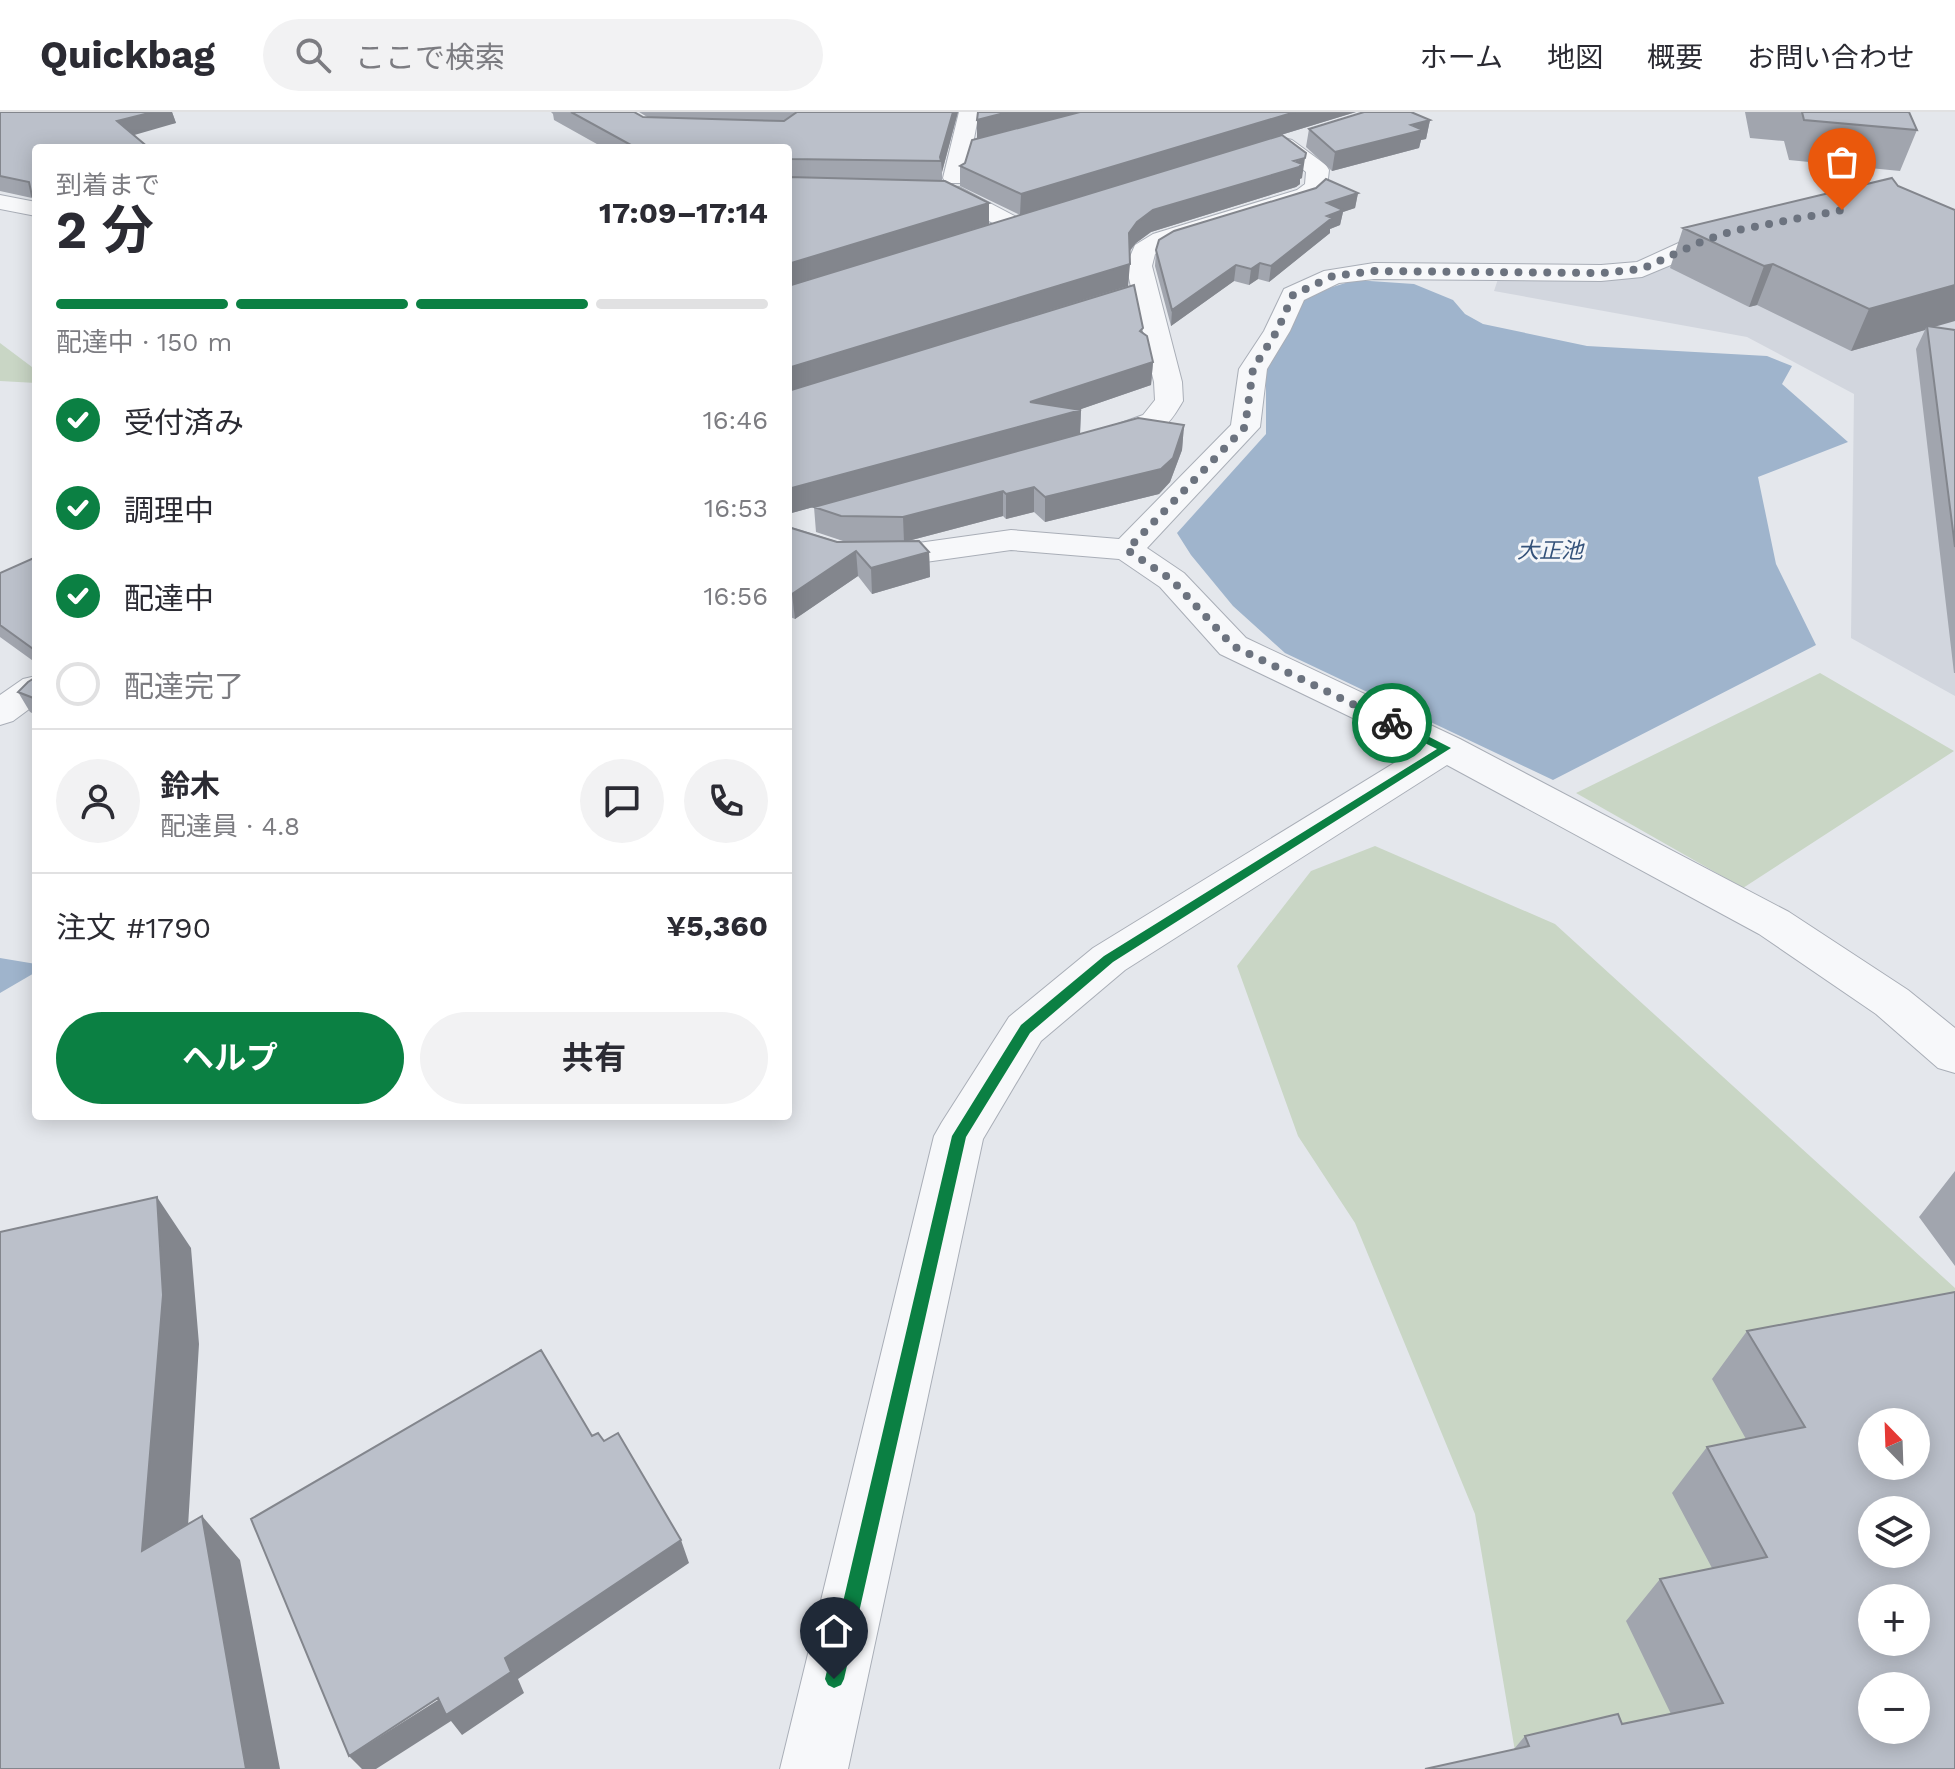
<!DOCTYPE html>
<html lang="ja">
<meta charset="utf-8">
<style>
body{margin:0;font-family:"Work Sans","Noto Sans JP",sans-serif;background:#f2f2f3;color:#2b2b33;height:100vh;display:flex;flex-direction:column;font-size:30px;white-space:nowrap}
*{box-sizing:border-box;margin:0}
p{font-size:26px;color:#7c7c81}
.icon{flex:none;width:44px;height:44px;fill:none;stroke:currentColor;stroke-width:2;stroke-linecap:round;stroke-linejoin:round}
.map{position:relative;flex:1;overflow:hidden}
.side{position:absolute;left:32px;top:32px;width:760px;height:976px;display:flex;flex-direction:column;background:#fff;border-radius:8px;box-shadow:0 4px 20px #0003}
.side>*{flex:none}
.needle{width:52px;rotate:337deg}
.buttons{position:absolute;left:1858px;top:1296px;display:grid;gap:16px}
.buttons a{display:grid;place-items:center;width:72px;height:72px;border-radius:50%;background:#fff;box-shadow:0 4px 20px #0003;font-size:40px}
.pin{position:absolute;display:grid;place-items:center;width:68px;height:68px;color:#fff;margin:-82px -34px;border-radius:50% 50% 50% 0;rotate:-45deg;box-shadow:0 0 8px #0007}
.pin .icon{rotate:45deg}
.courier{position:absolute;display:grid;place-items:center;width:80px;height:80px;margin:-40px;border:6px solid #0b8043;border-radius:50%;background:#fff;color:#222;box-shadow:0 2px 10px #0007}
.summary em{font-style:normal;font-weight:700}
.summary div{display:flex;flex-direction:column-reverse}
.summary{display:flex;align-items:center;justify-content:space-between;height:136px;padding:0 24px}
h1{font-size:52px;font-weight:700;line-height:60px}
.bar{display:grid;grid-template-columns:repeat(4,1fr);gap:12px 8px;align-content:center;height:96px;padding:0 24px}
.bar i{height:10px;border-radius:6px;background:#e1e1e2}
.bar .on{background:#0b8043}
.bar p{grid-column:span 4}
.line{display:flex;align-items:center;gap:20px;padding:0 24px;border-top:2px solid #e1e1e2}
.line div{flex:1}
.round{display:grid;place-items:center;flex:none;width:84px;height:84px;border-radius:42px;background:#f2f2f3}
ol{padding:0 24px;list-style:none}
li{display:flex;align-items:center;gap:24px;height:88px}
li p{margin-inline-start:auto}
li .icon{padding:8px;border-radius:50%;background:#0b8043;color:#fff;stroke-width:4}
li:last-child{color:#7c7c81}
li i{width:44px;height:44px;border:4px solid #e1e1e2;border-radius:50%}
.action{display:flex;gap:16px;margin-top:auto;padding:16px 24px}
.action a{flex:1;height:92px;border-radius:48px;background:#0b8043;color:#fff;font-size:32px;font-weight:700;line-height:92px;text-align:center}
.action a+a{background:#f2f2f3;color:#2b2b33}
header{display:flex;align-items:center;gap:48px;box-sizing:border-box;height:112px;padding:0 40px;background:#fff;border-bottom:2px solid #e1e1e2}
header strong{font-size:38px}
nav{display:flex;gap:44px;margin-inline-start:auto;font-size:28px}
.search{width:560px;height:72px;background:#f2f2f3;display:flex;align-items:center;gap:20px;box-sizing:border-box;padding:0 28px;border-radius:44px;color:#7c7c81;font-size:30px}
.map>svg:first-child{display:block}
.built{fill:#d2d6de}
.green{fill:#c9d6c5;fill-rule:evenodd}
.water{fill:#9fb4cc}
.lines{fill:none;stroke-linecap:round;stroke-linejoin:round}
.street-casing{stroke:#a9aeb7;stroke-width:2}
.street{fill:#f7f8fa;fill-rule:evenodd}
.wall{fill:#a1a5ae}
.shaded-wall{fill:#83868d}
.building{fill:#bbc0ca;stroke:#83868d;stroke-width:2;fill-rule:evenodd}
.route{fill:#0b8043}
.done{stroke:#6c737f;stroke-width:8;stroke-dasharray:0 14.4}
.labels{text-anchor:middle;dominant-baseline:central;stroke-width:6;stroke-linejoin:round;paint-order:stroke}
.far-water-label{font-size:22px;font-style:italic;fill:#34527a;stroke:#f4f6f9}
</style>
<header>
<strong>Quickbag</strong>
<div class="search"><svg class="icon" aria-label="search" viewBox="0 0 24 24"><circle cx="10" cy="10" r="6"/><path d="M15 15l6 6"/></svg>ここで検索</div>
<nav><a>ホーム</a><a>地図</a><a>概要</a><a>お問い合わせ</a></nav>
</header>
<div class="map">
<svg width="1955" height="1657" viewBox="0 0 1955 1657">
<rect width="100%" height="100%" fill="#e4e7ec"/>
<path class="built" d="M1844 102 1955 140V584L1851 526 1854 282 1747 225 1494 179 1499 164 1619 157Z"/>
<path class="green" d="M0 231 36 258V271L0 269Z
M1820 561 1954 639 1743 776 1576 681Z
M1375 734 1555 812 1955 1176V1657H1518L1475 1402 1355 1111 1298 1024 1237 854 1311 759ZM1872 1310H1916V1354H1872ZM1872 1398H1916V1442H1872ZM1872 1486H1916V1530H1872ZM1872 1574H1916V1618H1872Z"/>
<path class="water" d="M1355 168 1414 172 1453 188 1465 202 1483 212 1587 234 1767 244 1792 254 1782 272 1848 330 1758 365 1776 452 1816 533 1553 668 1285 541 1233 494 1191 443 1177 421 1266 322V257L1307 183Z
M0 846 36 852V860L0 881Z"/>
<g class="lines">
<defs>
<path id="street" d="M959 0H979L973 32 1094 0H1128L1125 4 970 46 962 71H946L943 66Z
M1284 26 1292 28 1326 53 1329 58 1327 75 1313 88 1171 132 1155 142 1152 154 1182 270 1183 289C1178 297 1171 310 1163 315 1150 325 1104 339 1088 335L1084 329 1088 323 1143 303 1155 288 1154 270 1126 154 1135 133 1153 122 1297 78 1305 72 1306 60 1273 33Z
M934 73 959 75 1024 109 1028 114 1024 119H1008L947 87 926 85 922 80 926 75Z
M0 83 36 90V104L0 97Z
M1729 113 1738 115 1741 120 1738 125 1642 165 1601 169 1374 167 1339 171 1304 188 1290 219 1267 257 1260 315 1147 436 1184 461 1246 526 1460 627 1789 800 1908 878 1955 916V961L1938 956 1876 902 1759 822 1447 653 1125 858 1041 929 983 1027 848 1657H780L934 1024 942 1010 1009 905 1093 836 1417 637 1220 542 1160 475 1119 447 1011 438 904 453 839 452 788 436V415L842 432 904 433 1011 418 1119 427 1231 313 1239 257 1264 219 1284 177 1324 159 1374 151 1601 153 1637 150 1694 124Z
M36 564V592L13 609 0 613V583L23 567Z"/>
</defs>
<use href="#street" class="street-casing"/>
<use href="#street" class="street"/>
</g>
<path class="wall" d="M0 0H172L176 11 36 36V95L32 86 0 79Z
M551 0H634L643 5 649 6 639 0H958L942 60V69L989 112 1302 66 1300 67V72L1296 75 1151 120 1136 131 1130 139 1128 174 1153 250 1151 273 1078 298H1081L1080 322 788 402V36H604L554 8 553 2Z
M978 0H1356L1020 103 960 74V54L965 51 977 27Z
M1745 0H1909L1917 18 1900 59 1789 48 1784 29 1750 26Z
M1430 8 1426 27 1421 28 1419 36 1332 59 1306 35 1309 17Z
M1358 81 1355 96 1343 100 1340 113 1330 117V121L1269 170 1258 167 1249 173 1234 169 1171 214 1155 154 1156 138Z
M1683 116 1934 215 1955 218V561H1954L1916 237 1925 218 1851 239 1757 193 1749 195 1670 156Z
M1184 313 1182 338 1170 370 1159 382 1045 410 1034 400 1006 407 1003 404 908 429 929 440 930 465 872 482 858 464 795 507 788 504V415L837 430H874L843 429 816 420 814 395Z
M36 445V551L0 525V461Z
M36 565V603L30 600 18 580Z
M1955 1059V1154L1919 1105Z
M1955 1180V1657L1514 1637 1525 1624 1622 1612 1671 1602 1626 1509 1660 1467 1712 1456 1672 1381 1707 1335 1746 1327 1712 1267 1747 1219Z"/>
<path class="shaded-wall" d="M153 0H172L176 11 124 26 117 9Z
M953 0H958L942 60 941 49 940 45Z
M1008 0H1082L977 28V8Z
M1295 0H1356L1020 103 1021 82Z
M1430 8 1426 27 1421 28 1419 36 1332 59 1335 40 1411 13Z
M1305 46 1302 66 1300 67V72L1296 75 1151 120 1136 131 1127 142 1129 121 1137 110 1153 98Z
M1358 81 1355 96 1343 100 1340 113 1330 117V121L1269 170 1271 154 1327 91Z
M989 91V112L788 175V152Z
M1260 151 1258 167 1249 173 1251 157Z
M1130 152 1128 174 788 279V256Z
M1773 152 1757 193 1749 195 1764 154Z
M1236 153 1234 169 1171 214 1172 198Z
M1955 173V209L1927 217V214L1925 218 1851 239 1869 197Z
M1153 250 1151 273 1061 304 1081 298 1080 322 788 402V377L1030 290Z
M1184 313 1182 338 1170 370 1159 382 1045 410V385Z
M1034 375V400L1006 407V382Z
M1003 379V404L904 430 903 405Z
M856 439 858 464 795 507 792 482Z
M929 440 930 465 872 482 871 456Z
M157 1085 191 1136 199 1232 184 1481 142 1439Z
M202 1404 240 1448 280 1657H246Z
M681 1428 689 1451 518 1567 524 1581 462 1623 451 1609 376 1657H362L349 1644 505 1546Z"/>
<path class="building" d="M0 0H153L117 9 149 36H36V87L32 84 29 70 0 64Z
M571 0H634L643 5 784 9 797 0H953L940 45 941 49 788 47V36H611L631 33Z
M978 0H1008L977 8Z
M1080 0H1295L1021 82 960 54 965 51 972 28Z
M1364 0H1411L1430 8 1411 13 1423 18 1335 40 1309 17Z
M1802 0H1909L1917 18 1804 8Z
M1282 23 1306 41 1305 46 1294 49 1302 52 1299 55 1153 98 1137 110 1129 121 1130 152 788 256V174Z
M788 65 945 69 989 91 788 152Z
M1892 66 1898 74 1955 98V173L1869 197 1773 152 1764 154 1683 116Z
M1326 67 1358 81 1327 91 1343 98 1327 104 1332 106 1271 154 1260 151 1251 157 1236 153 1172 198 1156 138 1159 128 1174 119 1316 76Z
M1134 173 1143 216 1140 219 1147 224 1153 250 1030 290 1081 298 788 377V279Z
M1927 214 1955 218V435Z
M1138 306 1184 313 1173 346 1161 357 1045 385 1034 375 1006 382 1003 379 903 405 841 404 814 395Z
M35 340H36V401Z
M788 415 837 430 919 429 929 440 871 456 856 439 792 482 788 480Z
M36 445V539L0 513V461Z
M36 565V587L18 580 28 570Z
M157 1085 163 1183 142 1439 202 1404 246 1657H0V1120Z
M1955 1180V1657H1425L1529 1634 1525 1624 1618 1602 1622 1612 1723 1591 1660 1467 1767 1445 1707 1335 1805 1315 1747 1219ZM1872 1310H1916V1354H1872ZM1872 1398H1916V1442H1872ZM1872 1486H1916V1530H1872ZM1872 1574H1916V1618H1872Z
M541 1238 592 1324 598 1321 604 1329 618 1321 681 1428 505 1546 511 1560 446 1603 438 1586 349 1644 251 1407Z"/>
<path class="route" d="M1388 608H1396L1451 636 1113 850 1030 921 966 1025 844 1567 841 1573 834 1576 828 1573 825 1567 952 1024 1021 913 1104 844 1437 637 1388 613Z"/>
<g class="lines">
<path class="done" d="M1392 611 1233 534 1172 468 1127 438 1245 315 1253 257 1277 219 1293 183 1333 164 1374 159 1601 161 1642 157 1703 129 1733 119 1842 98"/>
</g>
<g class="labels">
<g class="far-water-label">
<text x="1550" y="438">大正池</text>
</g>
</g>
</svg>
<div class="buttons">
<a><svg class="needle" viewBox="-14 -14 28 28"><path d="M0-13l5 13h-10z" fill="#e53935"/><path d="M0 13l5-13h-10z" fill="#7c7c81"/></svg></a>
<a><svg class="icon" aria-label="layers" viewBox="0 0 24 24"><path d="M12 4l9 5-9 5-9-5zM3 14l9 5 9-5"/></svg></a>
<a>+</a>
<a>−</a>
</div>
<div class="pin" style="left:1842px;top:98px;background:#ea580c"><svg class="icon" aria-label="bag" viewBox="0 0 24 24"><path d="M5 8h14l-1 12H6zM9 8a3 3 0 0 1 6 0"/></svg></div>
<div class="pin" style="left:834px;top:1567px;background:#1f2937"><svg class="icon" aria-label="home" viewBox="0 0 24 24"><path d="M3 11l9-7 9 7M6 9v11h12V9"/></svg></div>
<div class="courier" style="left:1392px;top:611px"><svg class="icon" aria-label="bike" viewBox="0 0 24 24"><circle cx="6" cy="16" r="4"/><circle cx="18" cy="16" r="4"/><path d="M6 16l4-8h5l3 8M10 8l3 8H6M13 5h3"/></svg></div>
<section class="side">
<div class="summary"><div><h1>2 分</h1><p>到着まで</p></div><em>17:09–17:14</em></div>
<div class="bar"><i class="on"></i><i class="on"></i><i class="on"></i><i></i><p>配達中 · 150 m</p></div>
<ol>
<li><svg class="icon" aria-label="check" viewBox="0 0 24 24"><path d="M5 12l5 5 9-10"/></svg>受付済み<p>16:46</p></li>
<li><svg class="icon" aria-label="check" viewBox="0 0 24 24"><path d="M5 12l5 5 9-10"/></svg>調理中<p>16:53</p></li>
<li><svg class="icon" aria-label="check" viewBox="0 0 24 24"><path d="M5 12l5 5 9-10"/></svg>配達中<p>16:56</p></li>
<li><i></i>配達完了</li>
</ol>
<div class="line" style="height:144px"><a class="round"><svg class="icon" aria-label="person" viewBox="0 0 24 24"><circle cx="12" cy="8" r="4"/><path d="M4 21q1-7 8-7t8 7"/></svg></a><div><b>鈴木</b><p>配達員 · 4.8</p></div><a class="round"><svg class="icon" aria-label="chat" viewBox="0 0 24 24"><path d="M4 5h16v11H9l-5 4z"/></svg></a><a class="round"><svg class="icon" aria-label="phone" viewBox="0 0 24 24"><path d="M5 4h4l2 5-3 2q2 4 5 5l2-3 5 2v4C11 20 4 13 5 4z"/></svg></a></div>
<div class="line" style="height:104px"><div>注文 #1790</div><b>¥5,360</b></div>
<div class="action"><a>ヘルプ</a><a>共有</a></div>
</section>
</div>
